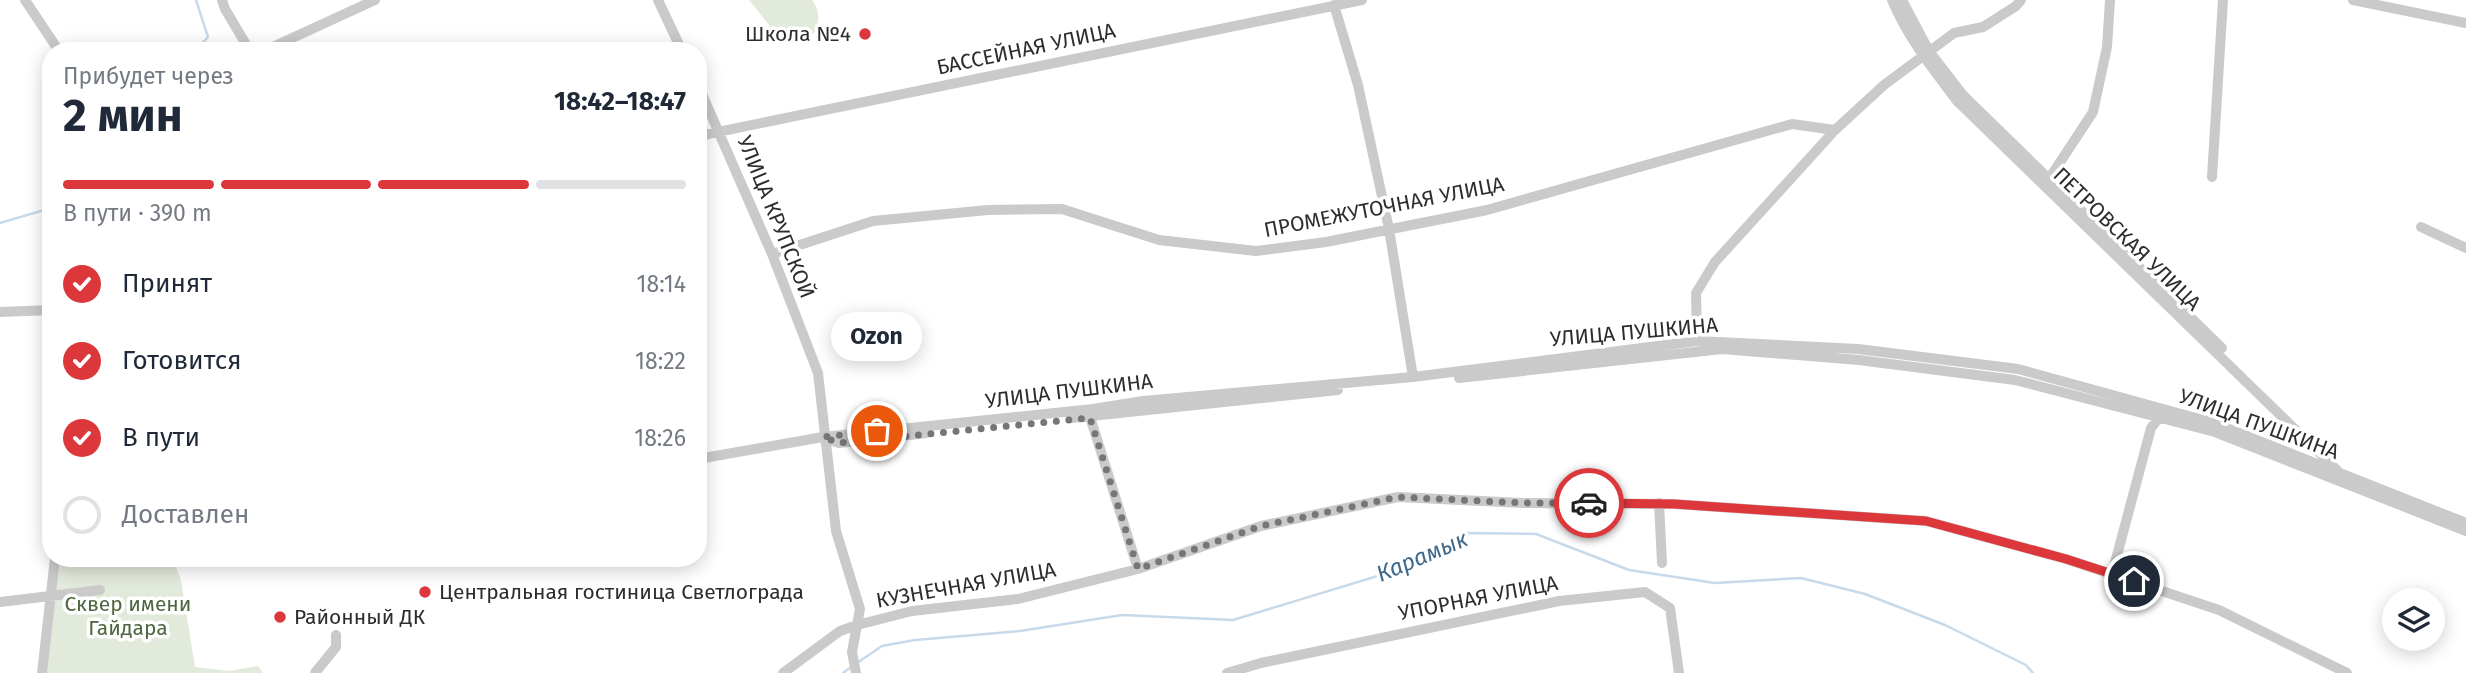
<!DOCTYPE html>
<html lang="ru">
<meta charset="utf-8">
<style>
body{margin:0;font-family:"Fira Sans",sans-serif;background:#f2f2f3;color:#1f2937;height:100vh;display:flex;flex-direction:column;font-size:26px;white-space:nowrap}
*{box-sizing:border-box;margin:0}
p{font-size:23px;color:#747a83}
.icon{flex:none;width:38px;height:38px;fill:none;stroke:currentColor;stroke-width:2;stroke-linecap:round;stroke-linejoin:round}
.map{position:relative;flex:1;overflow:hidden}
.side{position:absolute;left:42px;top:42px;width:665px;height:525px;display:flex;flex-direction:column;background:#fff;border-radius:28px;box-shadow:0 4px 18px #0003}
.side>*{flex:none}
.fabs{position:absolute;left:2382px;top:588px;display:grid;gap:14px}
.fabs a{display:grid;place-items:center;width:63px;height:63px;border-radius:50%;background:#fff;box-shadow:0 4px 18px #0003;font-size:35px}
.pin{position:absolute;display:grid;place-items:center;width:60px;height:60px;color:#fff;margin:-30px;border:4px solid #fff;border-radius:50%;box-shadow:0 2px 7px #0007}
.courier{position:absolute;display:grid;place-items:center;width:70px;height:70px;margin:-35px;border:5px solid #dc373a;border-radius:50%;background:#fff;color:#222;box-shadow:0 2px 9px #0007}
.bubble{position:absolute;height:49px;border-radius:24px;background:#fff;box-shadow:0 4px 18px #0003;font-size:23px;font-weight:700;line-height:49px;text-align:center}
.summary em{font-style:normal;font-weight:700}
.summary div{display:flex;flex-direction:column-reverse}
.summary{display:flex;align-items:center;justify-content:space-between;height:119px;padding:0 21px}
h1{font-size:46px;font-weight:700;line-height:52px}
.bar{display:grid;grid-template-columns:repeat(4,1fr);gap:10px 7px;align-content:center;height:84px;padding:0 21px}
.bar i{height:9px;border-radius:5px;background:#e0e1e3}
.bar .on{background:#dc373a}
.bar p{grid-column:span 4}
ol{padding:0 21px;list-style:none}
li{display:flex;align-items:center;gap:21px;height:77px}
li p{margin-inline-start:auto}
li .icon{padding:7px;border-radius:50%;background:#dc373a;color:#fff;stroke-width:4}
li:last-child{color:#747a83}
li i{width:38px;height:38px;border:4px solid #e0e1e3;border-radius:50%}
.map>svg:first-child{display:block}
.green{fill:#e2eadb}
.lines{fill:none;stroke-linecap:round;stroke-linejoin:round}
.stream{stroke:#c8dae9;stroke-width:2.5}
.minor{stroke:#cacaca;stroke-width:10}
.done{stroke:#767676;stroke-width:7;stroke-dasharray:0 12.6}
.route{stroke:#dc373a;stroke-width:9}
.poi-dot{fill:#dc373a;stroke:#fff;stroke-width:2.5}
.labels{text-anchor:middle;dominant-baseline:central;stroke-width:7;stroke-linejoin:round;paint-order:stroke}
.poi-label{font-size:21px;fill:#2d2d2d;stroke:#fff;text-anchor:start}
.street-label{font-size:21px;fill:#2d2d2d;stroke:#fff}
.park-label{font-size:21px;fill:#4e663d;stroke:#fff}
.water-label{font-size:23px;font-style:italic;fill:#3f698a;stroke:#fff}
</style>
<div class="map">
<svg width="2466" height="673" viewBox="0 0 2466 673">
<rect width="100%" height="100%" fill="#fff"/>
<path class="green" d="M749 0H812C828 20 812 50 787 39 772 33 760 12 749 0Z
M60 558H172L181 580 195 667 229 671 258 666 263 673H45Z"/>
<g class="lines">
<path class="stream" d="M195 51 208 37 196 0
M0 223 51 208
M857 663 882 646 915 640 1020 631 1122 615 1233 620 1394 571 1467 533 1536 534 1629 570 1715 583 1801 578 1865 594 1945 625 2026 665 2033 673
M843 673 851 667"/>
<path class="minor" d="M25 0 59 51
M222 0 225 9 250 51
M658 0 682 51
M1892 0C1908 38 1933 69 1957 101L2339 472
M1902 0 1929 51 1963 95 2222 348
M2353 0 2466 23
M1334 5 1358 85 1389 229 1413 377
M264 51 375 0
M698 85 772 254 818 373 836 531 860 609 852 652 856 673
M698 136 1362 0
M2212 177 2223 0
M2049 179 2093 112 2107 47 2110 0
M2421 227 2466 248
M772 254 873 221 988 210 1062 209 1159 240 1256 251 1326 242 1487 210 1792 124 1835 130
M0 312 51 310
M1697 341 1696 293 1715 262 1835 130 1884 85 1954 33 1983 27 2016 6 2021 0
M1459 378 1722 349 1859 360 2015 380 2215 432 2466 531
M1092 411 1090 417 1138 569
M1072 418 1338 390
M826 438 839 443 927 433
M698 459 823 437 1093 409 1143 401 1413 377 1697 341 1858 349 2018 369 2214 423 2466 523
M1659 503 1662 563
M2112 574 2151 428 2162 414
M0 602 100 590
M42 673 55 558
M315 673 336 647V635
M783 673 840 631 857 625 912 611 1018 599 1138 569 1261 526 1398 497 1523 503 1674 504 1926 521 2066 559 2219 610 2347 673
M1227 673 1261 663 1559 601 1645 592 1670 608 1679 673"/>
</g>
<g class="lines">
<path class="done" d="M877 431 823 437 839 443 1090 418 1138 569 1261 526 1398 497 1523 503H1589"/>
<path class="route" d="M1589 503 1674 504 1926 521 2066 559 2134 581"/>
</g>
<g class="poi-dot">
<circle cx="865" cy="34" r="7"/>
<circle cx="425" cy="592" r="7"/>
<circle cx="280" cy="617" r="7"/>
</g>
<g class="labels">
<g class="poi-label">
<text x="851" y="34" text-anchor="end">Школа №4</text>
<text x="439" y="592">Центральная гостиница Светлограда</text>
<text x="294" y="617">Районный ДК</text>
</g>
<g class="street-label">
<text transform="translate(1026 49) rotate(-12)">БАССЕЙНАЯ УЛИЦА</text>
<text transform="translate(1384 207) rotate(-11)">ПРОМЕЖУТОЧНАЯ УЛИЦА</text>
<text transform="translate(776 217) rotate(68)">УЛИЦА КРУПСКОЙ</text>
<text transform="translate(2127 239) rotate(44)">ПЕТРОВСКАЯ УЛИЦА</text>
<text transform="translate(1634 332) rotate(-5)">УЛИЦА ПУШКИНА</text>
<text transform="translate(1069 391) rotate(-7)">УЛИЦА ПУШКИНА</text>
<text transform="translate(2259 424) rotate(20)">УЛИЦА ПУШКИНА</text>
<text transform="translate(966 585) rotate(-10)">КУЗНЕЧНАЯ УЛИЦА</text>
<text transform="translate(1478 598) rotate(-11)">УПОРНАЯ УЛИЦА</text>
</g>
<g class="park-label">
<text x="128" y="604">Сквер имени<tspan x="128" dy="24">Гайдара</tspan></text>
</g>
<g class="water-label">
<text transform="translate(1422 556) rotate(-23)">Карамык</text>
</g>
</g>
</svg>
<div class="fabs">
<a><svg class="icon" aria-label="layers" viewBox="0 0 24 24"><path d="M12 4l9 5-9 5-9-5zM3 14l9 5 9-5"/></svg></a>
</div>
<div class="pin" style="left:877px;top:431px;background:#ea580c"><svg class="icon" aria-label="bag" viewBox="0 0 24 24"><path d="M5 8h14l-1 12H6zM9 8a3 3 0 0 1 6 0"/></svg></div>
<div class="pin" style="left:2134px;top:581px;background:#1f2937"><svg class="icon" aria-label="home" viewBox="0 0 24 24"><path d="M3 11l9-7 9 7M6 9v11h12V9"/></svg></div>
<div class="courier" style="left:1589px;top:503px"><svg class="icon" aria-label="car" viewBox="0 0 24 24"><path d="M5 17H2v-5l4-1 3-4h7l3 4 3 1v5h-3M9 17h6M6 11h13"/><circle cx="7" cy="17" r="2"/><circle cx="17" cy="17" r="2"/></svg></div>
<div class="bubble" style="left:831px;top:312px;width:91px">Ozon</div>
<section class="side">
<div class="summary"><div><h1>2 мин</h1><p>Прибудет через</p></div><em>18:42–18:47</em></div>
<div class="bar"><i class="on"></i><i class="on"></i><i class="on"></i><i></i><p>В пути · 390 m</p></div>
<ol>
<li><svg class="icon" aria-label="check" viewBox="0 0 24 24"><path d="M5 12l5 5 9-10"/></svg>Принят<p>18:14</p></li>
<li><svg class="icon" aria-label="check" viewBox="0 0 24 24"><path d="M5 12l5 5 9-10"/></svg>Готовится<p>18:22</p></li>
<li><svg class="icon" aria-label="check" viewBox="0 0 24 24"><path d="M5 12l5 5 9-10"/></svg>В пути<p>18:26</p></li>
<li><i></i>Доставлен</li>
</ol>
</section>
</div>
